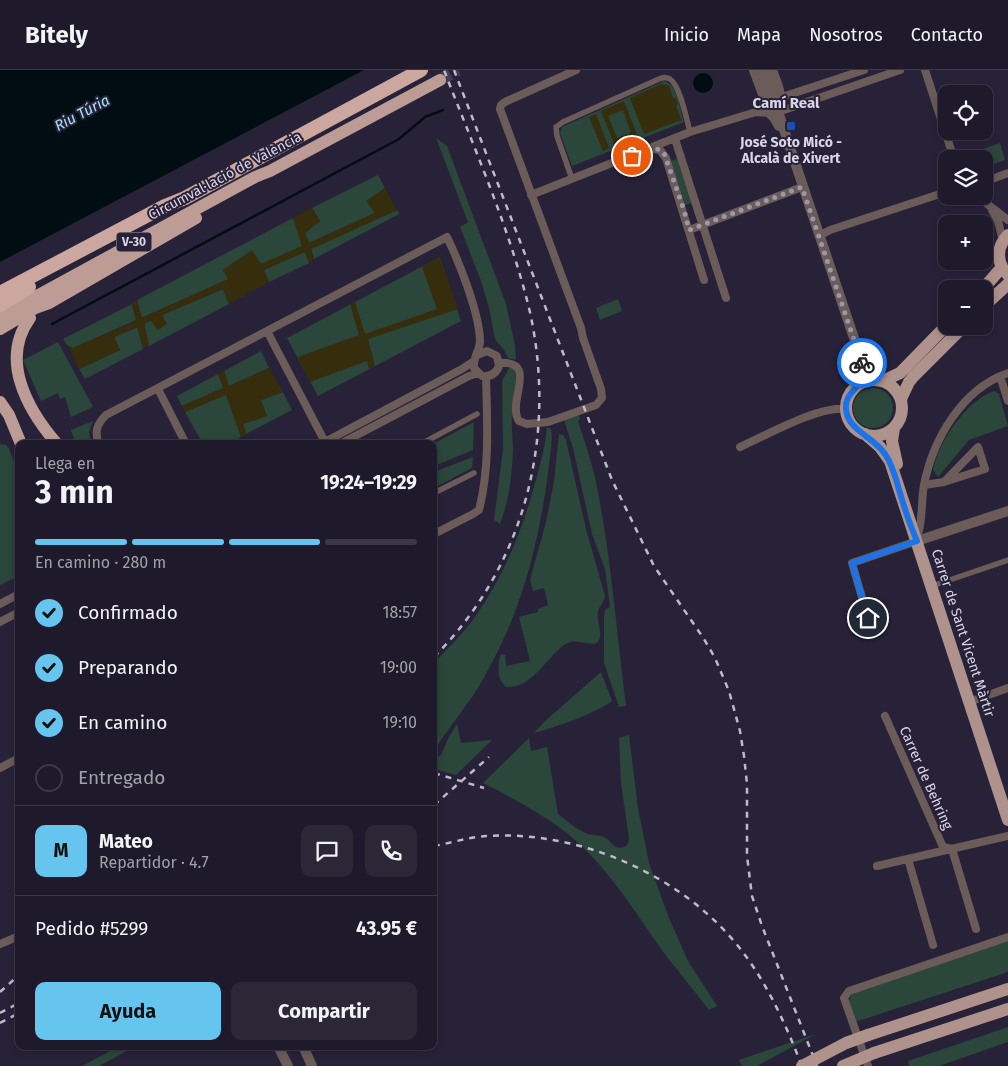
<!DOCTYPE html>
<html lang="es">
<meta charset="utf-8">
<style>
body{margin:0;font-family:"Fira Sans",sans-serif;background:#2b2737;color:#f1f3f6;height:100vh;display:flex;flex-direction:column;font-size:19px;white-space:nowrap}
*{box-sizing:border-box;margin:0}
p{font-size:16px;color:#a1a1a9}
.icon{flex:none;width:28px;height:28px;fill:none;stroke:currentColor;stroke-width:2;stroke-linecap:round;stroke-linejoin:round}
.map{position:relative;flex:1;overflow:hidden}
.side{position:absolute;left:15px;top:370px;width:422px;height:610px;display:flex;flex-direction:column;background:#1e1a2b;border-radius:10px;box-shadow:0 2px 8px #0003,0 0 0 1px #3c3847}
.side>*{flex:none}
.tools{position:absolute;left:938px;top:15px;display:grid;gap:10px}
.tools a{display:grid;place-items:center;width:55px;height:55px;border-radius:10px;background:#1e1a2b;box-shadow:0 2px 8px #0003,0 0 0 1px #3c3847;font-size:25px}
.pin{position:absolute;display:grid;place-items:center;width:42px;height:42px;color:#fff;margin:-21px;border:2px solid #fff;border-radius:50%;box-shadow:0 1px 5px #0007}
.courier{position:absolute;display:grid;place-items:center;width:50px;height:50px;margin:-25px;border:4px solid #1a73e8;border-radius:50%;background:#fff;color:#222;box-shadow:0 1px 6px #0007}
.summary em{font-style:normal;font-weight:700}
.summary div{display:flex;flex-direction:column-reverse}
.summary{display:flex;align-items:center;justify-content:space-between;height:85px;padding:0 20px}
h1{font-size:32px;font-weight:700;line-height:38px}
.bar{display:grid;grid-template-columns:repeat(4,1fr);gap:8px 5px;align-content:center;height:60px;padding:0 20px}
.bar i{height:6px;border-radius:4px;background:#3c3847}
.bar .selected{background:#65c5ee}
.bar p{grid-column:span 4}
.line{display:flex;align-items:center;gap:12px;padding:0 20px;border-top:1px solid #3c3847}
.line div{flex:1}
.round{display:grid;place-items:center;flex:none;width:52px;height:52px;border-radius:10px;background:#2b2737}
ol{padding:0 20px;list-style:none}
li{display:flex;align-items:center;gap:15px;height:55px}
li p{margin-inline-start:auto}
li .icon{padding:5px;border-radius:50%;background:#65c5ee;color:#111;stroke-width:4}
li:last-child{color:#a1a1a9}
li i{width:28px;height:28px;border:2px solid #3c3847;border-radius:50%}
.action{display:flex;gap:10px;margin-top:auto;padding:10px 20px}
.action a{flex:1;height:58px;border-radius:10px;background:#65c5ee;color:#111;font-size:20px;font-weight:700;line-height:58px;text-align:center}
.action a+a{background:#2b2737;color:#f1f3f6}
header{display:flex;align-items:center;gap:30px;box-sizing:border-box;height:70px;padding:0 25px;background:#1e1a2b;border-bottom:1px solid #3c3847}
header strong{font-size:24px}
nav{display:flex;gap:28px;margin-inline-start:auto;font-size:18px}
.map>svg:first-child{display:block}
.green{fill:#2b463a}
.sand{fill:#352d0c;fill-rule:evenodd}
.water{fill:#000e14}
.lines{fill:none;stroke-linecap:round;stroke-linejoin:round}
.stream{stroke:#000e14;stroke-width:2.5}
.trunk-tunnel{stroke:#433d53;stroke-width:12;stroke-dasharray:12 6;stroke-linecap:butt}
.pedestrian{stroke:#6b5c59;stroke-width:5.5}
.minor{stroke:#6b5c59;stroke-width:8}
.tertiary{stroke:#6b5c59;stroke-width:10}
.primary{stroke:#b0928c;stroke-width:12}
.trunk{stroke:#be9c96;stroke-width:12}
.motorway{stroke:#cba79f;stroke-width:14}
.rail{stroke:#bebacb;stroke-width:2.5;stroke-dasharray:6 6;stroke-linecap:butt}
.primary-bridge{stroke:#b0928c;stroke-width:12}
.done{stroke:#9c97a9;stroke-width:5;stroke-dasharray:0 9}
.route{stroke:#1a73e8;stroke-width:6}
.transit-dot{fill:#1a4fb4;stroke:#282239;stroke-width:2}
.labels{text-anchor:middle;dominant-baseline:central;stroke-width:4;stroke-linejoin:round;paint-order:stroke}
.shield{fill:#282239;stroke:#a5a0b2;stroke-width:1}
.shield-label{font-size:12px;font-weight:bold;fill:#dad6e6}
.poi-label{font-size:14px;font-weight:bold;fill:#dad6e6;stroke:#282239}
.street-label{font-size:14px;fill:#dad6e6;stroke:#282239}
.neighbourhood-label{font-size:15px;font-weight:bold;fill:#dad6e6;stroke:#282239}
.water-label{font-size:15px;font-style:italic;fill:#a1e2f4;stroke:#282239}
</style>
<header>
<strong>Bitely</strong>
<nav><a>Inicio</a><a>Mapa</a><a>Nosotros</a><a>Contacto</a></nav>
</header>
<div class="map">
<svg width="1008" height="996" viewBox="0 0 1008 996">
<rect width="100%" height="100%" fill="#282239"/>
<path class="green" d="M664 11C678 14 680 40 684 52L572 96 560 63 562 57Z
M436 68 447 76 506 234 515 275 516 290 508 288 504 280 495 269 489 238 481 211 460 157 468 152Z
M1000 73 1005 90 984 97V89H970L969 84Z
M677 89 692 133 685 135 671 91Z
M378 105 385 118 367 131 375 143 309 173 305 163 320 151 312 138Z
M397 140 399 144 314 189 311 179Z
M293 148 303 176 261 195 252 181 223 200 229 209 141 248 137 230Z
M305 181 309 193 269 212 264 200Z
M440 187 461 251 318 326 287 268Z
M223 219 229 234 149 276 144 254 151 250 158 260 162 245Z
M618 229 622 241 600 250 596 238Z
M132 234 136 250 73 278 68 276 63 269Z
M138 257 143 279 85 309 79 299 120 280 114 267Z
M58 272 93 337 71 347 65 327 60 329 58 323 41 331 23 290Z
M261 281 269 298 229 316 224 301Z
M513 297C519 306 512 331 512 343 511 356 513 369 513 381 512 405 509 431 500 454L494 450 503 379 502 311 509 298Z
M218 304 224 318 182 336 177 326Z
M853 338a20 20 0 1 1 40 0a20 20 0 1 1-40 0Z
M994 321 999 324 1008 356 969 370 938 407 933 400C939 371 966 331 994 321Z
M283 322 292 340 246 364 243 354 266 346 261 330Z
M226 324 241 367 228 374H203L185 342Z
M579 345 580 349 578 351C586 376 595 401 599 428 612 496 617 567 626 636L619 637 604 593V546L605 540 610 537 605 499 592 464 573 378 564 350Z
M93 351 89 362 91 374H76L71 360Z
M474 352 473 380 434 396 433 374Z
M547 357 551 359 552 367C545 445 528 528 490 596 483 611 474 625 464 638 454 653 442 666 434 682V593C449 577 467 560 479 541 504 504 521 463 533 420 539 399 545 379 547 357Z
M559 364 563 365 566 370 586 459 605 526C604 533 598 537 598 543 596 552 603 563 599 570 594 581 578 565 564 575 546 588 532 619 506 617 497 610 497 594 501 584L505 585 506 596 530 591 519 547 538 542V539L548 535 544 518 533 521 530 510 546 452 554 411Z
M0 374 6 375 9 378 19 406V506L0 515Z
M473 387 472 398 434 418V402Z
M601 602 612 631C599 642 551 659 534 663L545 651Z
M457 654 461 673 492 670 456 705 434 699V690L441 685 449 667Z
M629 665 638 738 649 793 669 848 688 891 717 936 709 940C694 921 679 902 664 883 632 838 604 790 559 757 535 740 509 726 483 713L529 668 531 681 547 677 558 744C567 751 577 760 588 764 593 765 599 765 604 767 611 770 614 781 624 777 628 775 629 772 629 768L621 713 619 668Z
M1008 870V902L855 952 849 931 853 920Z
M1008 957V972L939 996H909L908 991Z
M816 964 757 996H742L739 990Z
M120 976H136L99 996H82Z"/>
<path class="sand" d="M661 14 669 16 673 28H676L678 34 676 36 681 50 644 64 630 28Z
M624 31 638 67 615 76 601 41ZM623 40 631 63 617 68 608 46Z
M596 44 609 78 603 81 589 47Z
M385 118 397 140 311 179 314 189 309 193 305 182 264 200 269 212 229 234 223 219 162 245 167 254 158 260 151 251 144 253 149 276 143 279 137 257 114 267 120 280 79 299 68 276 73 278 136 251 132 234 137 230 142 248 228 209 223 200 252 180 261 194 302 176 293 148 312 138 320 151 305 163 309 173 375 143 366 131Z
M440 187 458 239 368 269 375 296 369 299 367 291 310 312 298 287 359 265 350 234 355 232 365 264 437 239 422 197Z
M269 298 283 322 261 330 267 346 243 354 246 364 241 367 226 325 185 342 182 336 223 318 218 304 224 301 229 316Z"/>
<path class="water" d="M0 0H364L0 192Z
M693 13a10 10 0 1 1 20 0a10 10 0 1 1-20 0Z"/>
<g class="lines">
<path class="stream" d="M52 254 399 69 425 47 443 40"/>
<path class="trunk-tunnel" d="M440 10 458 0"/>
<path class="pedestrian" d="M572 109 557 66 556 57 563 52 659 9C663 7 666 7 670 9 680 15 687 51 690 62
M421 374 477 344
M434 423 474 403
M932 516 1008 490"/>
<path class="minor" d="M925 0 954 89
M776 29 864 0
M778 42 900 0
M675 69 726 228
M653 79 660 80 666 88 704 210
M984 112 1008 103
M531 125 690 62 756 42 768 43 772 47
M977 126 1008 150
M992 140 998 151 1003 171
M689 160 802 117
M819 166 830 160 946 122
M267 261 326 374
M499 293C540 290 506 332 519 351L527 354 548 352 596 335 602 328 601 319 583 268 581 258 500 39 501 35 505 32 576 0
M1000 306 1008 331
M158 319 186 374
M99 374C94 362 97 354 106 345L447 167C459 192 480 244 480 272 479 281 473 288 474 298L482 306C490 307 496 304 499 296L497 286 487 281 477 285
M321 374 462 299 474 291
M340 374 469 306 478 303
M740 377C767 365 817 336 846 339
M924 415 944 412 985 399 978 377 944 412
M434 464 473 444 479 440 480 436C490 393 487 350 486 306
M918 464C923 448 921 431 924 415 933 369 962 319 1008 303
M0 534 19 524
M868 548 852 493 917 471
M0 552 19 542
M969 632 1008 618
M885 646 943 777 952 779 976 859
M0 698 19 688
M908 789 933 875
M877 796 1008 766
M0 874 19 866
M868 996 844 928 849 921 1008 867"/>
<path class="tertiary" d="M754 0 767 35 779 56
M764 0 861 289 868 299 879 310
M772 0C777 14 784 27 778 41
M857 315 862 292
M917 471 1008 441
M278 976 288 996
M303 976 312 996"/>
<path class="primary" d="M1008 165C996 177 996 193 1008 205
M983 219 1002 197
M984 236 1008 214
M846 338a28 28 0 1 1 56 0a28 28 0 1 1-56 0Z
M883 311 900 303 946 256
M901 329 909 312 913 307 964 256
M894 358 892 371 897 394
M865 364 880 377 890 391 1008 750
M868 965 1008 919
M874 983 1008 939"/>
<path class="trunk" d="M0 246 255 107 270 101 440 10
M30 248C0 289 26 338 57 374
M0 259 35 238 49 233 196 148
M0 332 9 345 21 374"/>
<path class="motorway" d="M0 223 165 136 185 128 421 0
M0 235 29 217"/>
<path class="rail" d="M454 0 612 410 654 496 704 569 715 588 729 621 740 661 744 686 747 714V786L752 826 762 856 817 996
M434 587C526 495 558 363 529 238 509 157 474 78 444 0
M434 703 484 718
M434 735 489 687
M434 776C451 773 469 767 486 766 578 760 680 804 738 876 767 912 785 953 802 996
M0 922 19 905
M0 943 19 933
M0 953 19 943"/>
<path class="primary-bridge" d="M802 996 846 973 868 965
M843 996 874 983"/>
</g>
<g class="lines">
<path class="done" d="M632 86C642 82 655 74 664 83L684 140 689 160 802 117 862 293"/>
<path class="route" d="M862 293C861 300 861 309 857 316 851 324 845 328 846 339 847 360 874 367 885 384 893 395 896 410 900 423 905 440 910 455 917 471L852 493 868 548"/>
</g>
<rect class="transit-dot" x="786" y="51" width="10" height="10" rx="2.5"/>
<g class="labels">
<rect class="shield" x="116.5" y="162.5" width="35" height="19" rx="4"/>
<g class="shield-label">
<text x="134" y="172">V-30</text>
</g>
<g class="poi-label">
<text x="791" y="72">José Soto Micó -<tspan x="791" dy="16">Alcalà de Xivert</tspan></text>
</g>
<g class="street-label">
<text transform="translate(225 106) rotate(-28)">Circumval·lació de València</text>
<text transform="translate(963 563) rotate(72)">Carrer de Sant Vicent Màrtir</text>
<text transform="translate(926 708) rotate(66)">Carrer de Behring</text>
</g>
<g class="neighbourhood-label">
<text x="786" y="33">Camí Real</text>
</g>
<g class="water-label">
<text transform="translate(82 43) rotate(-28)">Riu Túria</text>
</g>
</g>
</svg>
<div class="tools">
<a><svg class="icon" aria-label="locate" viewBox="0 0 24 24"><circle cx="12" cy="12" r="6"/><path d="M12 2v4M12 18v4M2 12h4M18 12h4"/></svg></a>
<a><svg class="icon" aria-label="layers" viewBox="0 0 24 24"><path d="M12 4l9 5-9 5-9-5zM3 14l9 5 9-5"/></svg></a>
<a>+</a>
<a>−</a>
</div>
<div class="pin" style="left:632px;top:86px;background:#ea580c"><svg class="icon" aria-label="bag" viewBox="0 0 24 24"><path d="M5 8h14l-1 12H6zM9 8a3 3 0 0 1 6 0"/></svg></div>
<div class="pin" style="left:868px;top:548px;background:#1f2937"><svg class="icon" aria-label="home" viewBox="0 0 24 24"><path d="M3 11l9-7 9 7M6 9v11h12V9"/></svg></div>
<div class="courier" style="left:862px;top:293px"><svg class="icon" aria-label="bike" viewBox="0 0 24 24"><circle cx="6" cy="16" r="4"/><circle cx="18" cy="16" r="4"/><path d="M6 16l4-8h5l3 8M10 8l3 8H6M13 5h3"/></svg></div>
<section class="side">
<div class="summary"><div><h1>3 min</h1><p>Llega en</p></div><em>19:24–19:29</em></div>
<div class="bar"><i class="selected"></i><i class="selected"></i><i class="selected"></i><i></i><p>En camino · 280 m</p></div>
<ol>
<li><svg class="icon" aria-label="check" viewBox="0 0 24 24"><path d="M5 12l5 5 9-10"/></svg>Confirmado<p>18:57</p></li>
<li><svg class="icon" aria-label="check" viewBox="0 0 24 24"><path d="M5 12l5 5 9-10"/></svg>Preparando<p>19:00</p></li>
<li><svg class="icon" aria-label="check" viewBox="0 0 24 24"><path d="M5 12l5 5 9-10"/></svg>En camino<p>19:10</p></li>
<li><i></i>Entregado</li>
</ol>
<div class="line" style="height:90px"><b class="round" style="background:#65c5ee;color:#111">M</b><div><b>Mateo</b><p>Repartidor · 4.7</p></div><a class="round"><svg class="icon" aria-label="chat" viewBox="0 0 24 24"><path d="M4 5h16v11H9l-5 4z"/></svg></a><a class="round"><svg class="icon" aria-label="phone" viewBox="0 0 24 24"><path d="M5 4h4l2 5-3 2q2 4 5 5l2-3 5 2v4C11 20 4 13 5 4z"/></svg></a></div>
<div class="line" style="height:65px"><div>Pedido #5299</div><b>43.95 €</b></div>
<div class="action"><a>Ayuda</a><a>Compartir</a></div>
</section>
</div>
